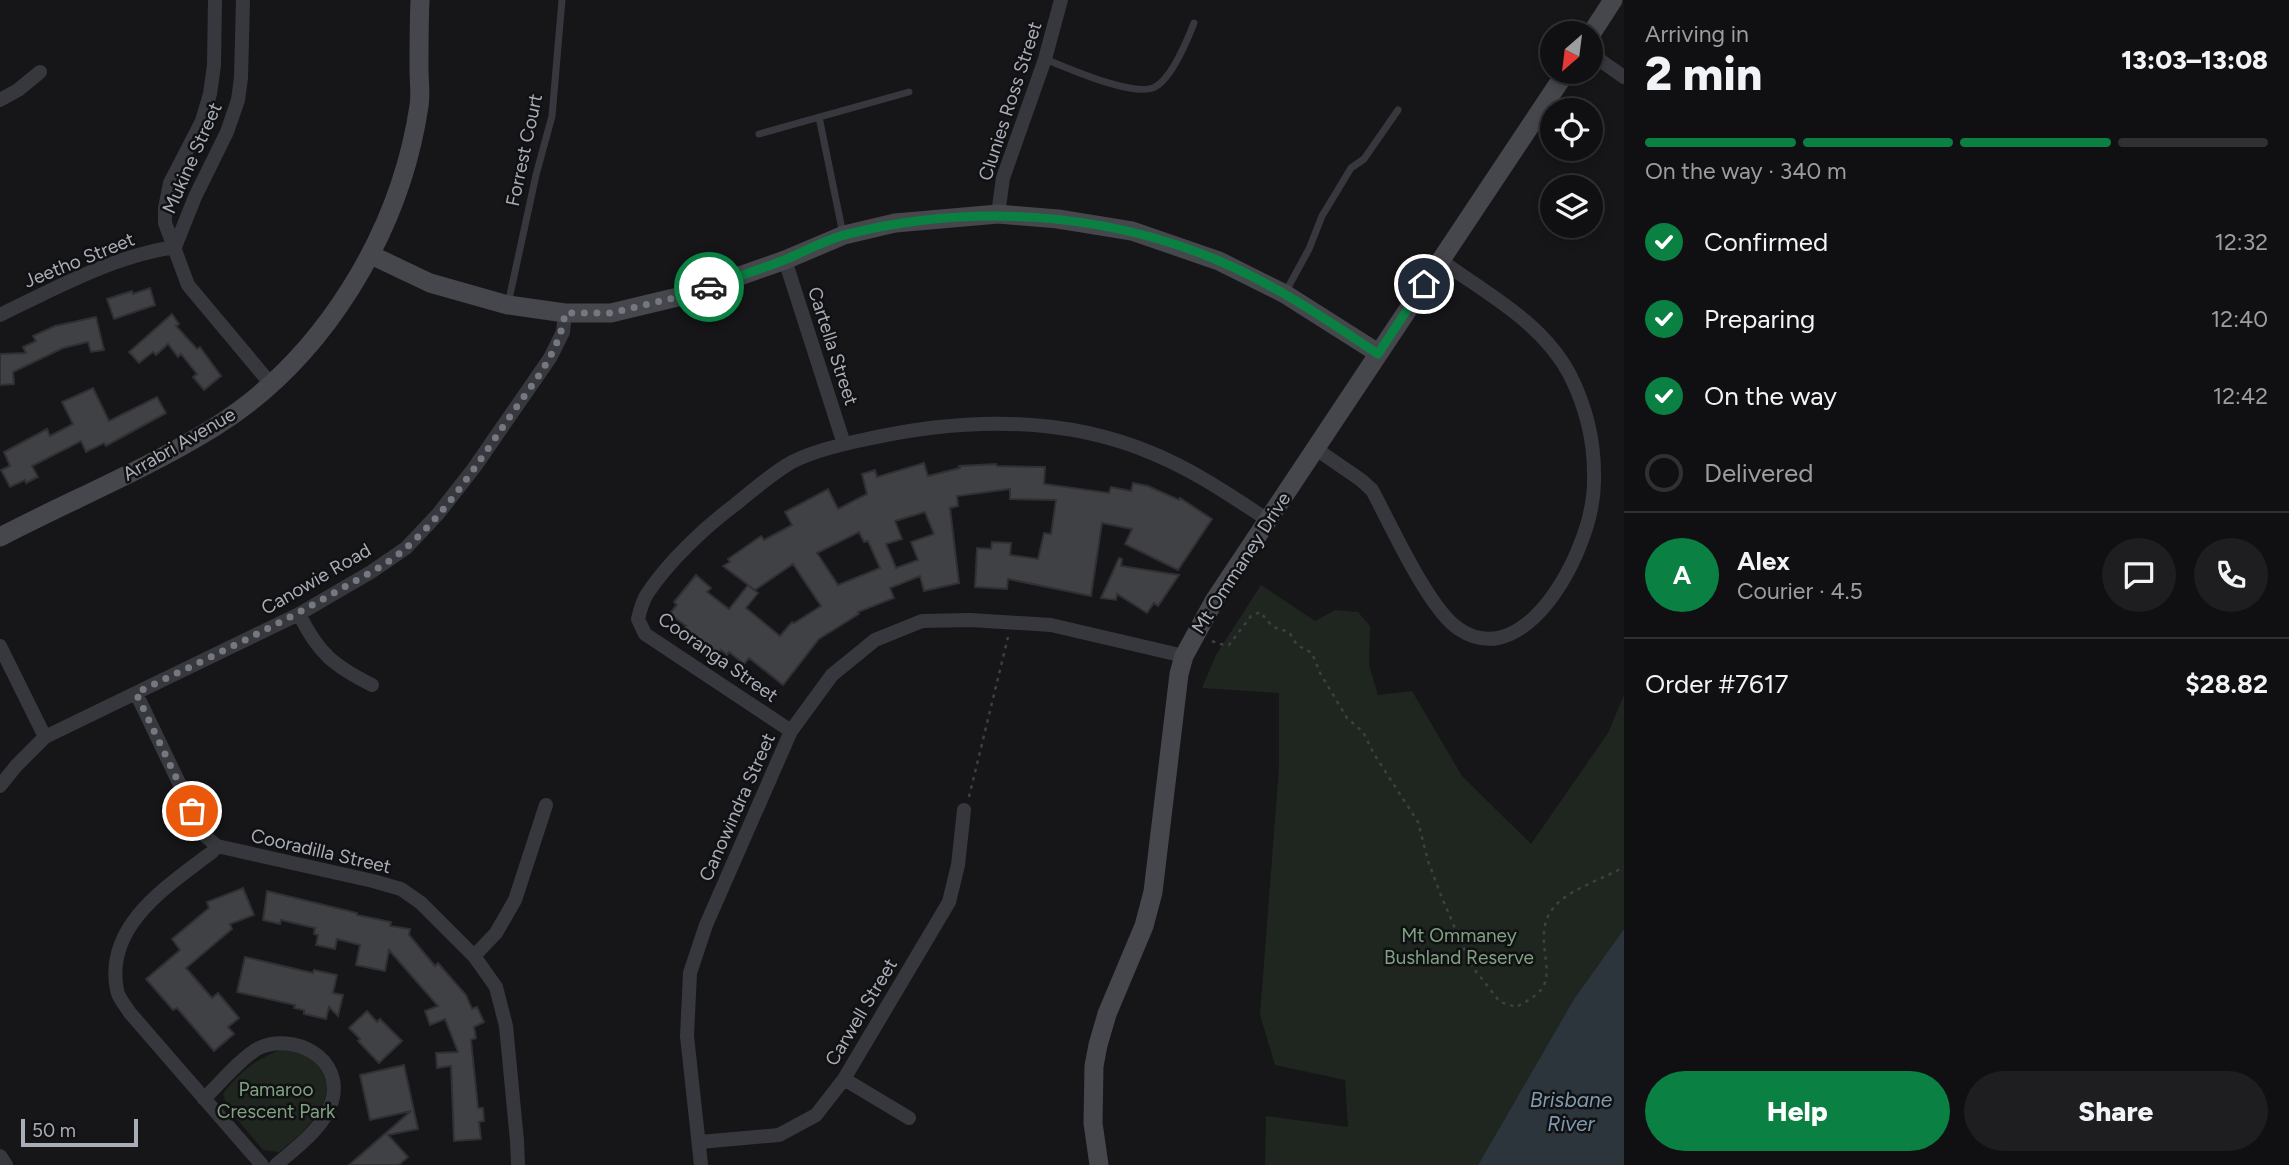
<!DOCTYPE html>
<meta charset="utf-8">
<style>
body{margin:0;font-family:Figtree,sans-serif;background:#1e1e20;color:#f1f3f6;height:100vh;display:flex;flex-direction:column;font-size:26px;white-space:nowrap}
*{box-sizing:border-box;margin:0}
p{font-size:23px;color:#9c9d9f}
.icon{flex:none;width:38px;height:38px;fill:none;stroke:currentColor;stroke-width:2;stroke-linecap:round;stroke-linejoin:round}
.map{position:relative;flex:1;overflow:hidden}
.details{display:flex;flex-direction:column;background:#101012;width:665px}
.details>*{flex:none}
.needle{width:46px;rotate:208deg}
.tools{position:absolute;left:1540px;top:21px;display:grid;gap:14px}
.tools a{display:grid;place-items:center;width:63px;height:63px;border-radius:50%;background:#101012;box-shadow:0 4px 10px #0003,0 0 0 2px #303032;font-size:35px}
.scale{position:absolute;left:21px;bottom:18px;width:117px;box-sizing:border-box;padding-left:7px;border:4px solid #a8adb8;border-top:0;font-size:19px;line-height:24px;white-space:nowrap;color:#a8adb8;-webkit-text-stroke:5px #111113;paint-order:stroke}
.pin{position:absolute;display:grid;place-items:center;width:60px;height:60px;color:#fff;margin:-30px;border:4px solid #fff;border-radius:50%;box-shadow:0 2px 7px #0007}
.courier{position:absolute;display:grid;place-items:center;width:70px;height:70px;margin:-35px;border:5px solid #0b8043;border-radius:50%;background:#fff;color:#222;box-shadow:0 2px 9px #0007}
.overview em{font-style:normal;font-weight:800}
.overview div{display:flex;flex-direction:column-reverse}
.overview{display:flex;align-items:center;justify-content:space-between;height:119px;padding:0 21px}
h1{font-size:46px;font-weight:800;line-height:52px}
.bar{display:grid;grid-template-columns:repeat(4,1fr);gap:10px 7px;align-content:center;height:84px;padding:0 21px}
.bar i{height:9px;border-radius:5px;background:#303032}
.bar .selected{background:#0b8043}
.bar p{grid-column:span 4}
.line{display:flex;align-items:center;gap:18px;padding:0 21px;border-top:2px solid #303032}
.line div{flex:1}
.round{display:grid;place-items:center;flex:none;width:74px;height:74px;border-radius:37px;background:#1e1e20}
ol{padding:0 21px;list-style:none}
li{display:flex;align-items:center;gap:21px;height:77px}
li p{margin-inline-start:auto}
li .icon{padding:7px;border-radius:50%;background:#0b8043;color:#fff;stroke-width:4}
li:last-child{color:#9c9d9f}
li i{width:38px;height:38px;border:4px solid #303032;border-radius:50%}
.primary-button{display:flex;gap:14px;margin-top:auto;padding:14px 21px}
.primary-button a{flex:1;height:80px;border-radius:42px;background:#0b8043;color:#fff;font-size:28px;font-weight:800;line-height:80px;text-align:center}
.primary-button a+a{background:#1e1e20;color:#f1f3f6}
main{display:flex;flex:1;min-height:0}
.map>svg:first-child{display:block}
.green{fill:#1e261f}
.water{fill:#2c353c}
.building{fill:#404145;stroke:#303034;stroke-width:2;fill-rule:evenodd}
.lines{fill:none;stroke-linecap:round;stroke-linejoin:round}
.path{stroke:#3d3f44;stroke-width:2.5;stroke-dasharray:3.5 5;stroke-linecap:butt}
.lane{stroke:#37383d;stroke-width:7}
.street{stroke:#37383d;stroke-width:14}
.secondary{stroke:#45474d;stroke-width:19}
.done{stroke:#757880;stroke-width:7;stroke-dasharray:0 12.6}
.route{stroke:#0b8043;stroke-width:9}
.labels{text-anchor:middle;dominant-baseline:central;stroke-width:5;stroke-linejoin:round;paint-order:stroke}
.street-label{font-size:19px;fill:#a8adb8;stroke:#111113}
.park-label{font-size:19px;fill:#7fa381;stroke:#111113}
.water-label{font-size:21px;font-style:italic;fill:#7f9bb3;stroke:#111113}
</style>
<main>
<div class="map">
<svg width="1624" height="1165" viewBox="0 0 1624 1165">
<rect width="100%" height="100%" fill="#161618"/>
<path class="green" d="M1261 585 1315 621 1335 610 1358 612 1370 626 1369 665 1378 695 1412 691 1462 776 1531 844 1608 733 1624 695V929L1574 999 1478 1165H1265L1266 1116 1348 1127 1345 1080 1275 1065 1260 1015 1279 767V693L1202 688 1216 655Z
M283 1049C299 1051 310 1054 320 1068 342 1100 302 1134 279 1152L263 1150 227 1107 223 1094C236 1074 260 1056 283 1049Z"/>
<path class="water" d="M1624 929V1165H1478L1574 999Z"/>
<path class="building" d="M150 288 155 305 114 319 107 299 132 291 133 294Z
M172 314 179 324 176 326 197 349 200 347 221 376 204 390 193 377 197 374 181 354 178 357 168 344 156 355 153 352 139 363 129 352Z
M96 317 104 350 91 352 88 342 63 348 13 372 14 384 0 385V354L26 353 23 347 36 341 33 336 55 326Z
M93 388 109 421 157 397 166 413 106 446 104 443 86 452 81 441 32 466 38 477 26 483 25 480 10 487 1 470 10 466 4 452 47 429 50 436 73 424 62 402Z
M924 463 928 476 960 468 959 466 996 464 997 466 1045 467 1044 484 1109 493 1111 487 1131 491 1133 483 1148 486 1179 500 1180 498 1212 519 1178 570 1125 544 1132 529 1102 523 1091 596 1008 579 1007 589 975 587 977 548 991 549 992 542 1011 543 1010 555 1038 559 1044 533 1051 534 1056 500 1010 499V489L957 496 958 506 950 508 959 583 924 591 920 576 890 588 894 598 858 612 859 614 819 639 783 685 749 658 744 664 729 652 727 655 721 650 713 661 702 652 705 648 682 631 686 626 669 614 677 605 674 602 696 575 711 588 707 592 729 609 748 585 723 566 730 562 728 559 761 536 764 540 792 525 785 512 828 489 838 509 867 494 862 474 875 470 877 477ZM925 512 934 534 911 542 918 560 896 568 886 544 902 539 895 521ZM859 532 864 542 868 541 880 568 838 585 817 553ZM793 564 821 606 794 623 792 622 780 636 746 608 758 593 749 586 755 590Z
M1119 558 1122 559 1121 566 1179 575 1158 606 1154 603 1147 613 1117 594 1116 600 1101 598Z
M243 888 254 915 230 924 232 929 186 968 212 998 218 993 239 1018 228 1027 234 1034 214 1051 177 1008 173 1010 146 979 180 950 172 939 209 908 207 902Z
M267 891 357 913V915L391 922 390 926 410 929 409 935 435 966 438 963 466 995 472 1009 477 1007 484 1022 474 1027 476 1038 471 1040 478 1108H483L484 1121 479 1122 481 1139 454 1141 451 1066 437 1068 436 1053 458 1052 445 1019 430 1025 425 1011 438 1006 389 950 385 971 356 965 360 945 337 939 335 949 316 945 318 935 314 934 315 928 281 920 280 924 263 920Z
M245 957 313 973 314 970 337 975 333 993 343 995 338 1016 329 1007 326 1019 304 1014V1010L294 1008 295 1005 237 992Z
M367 1011 377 1022 380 1019 402 1041 379 1063 358 1041 360 1039 349 1028Z
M404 1065 418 1129 388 1135 408 1157 399 1165H349L411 1111 370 1120 360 1075Z"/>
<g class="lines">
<path class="path" d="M1212 641 1219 644 1229 645 1251 616 1260 612 1273 627 1289 632 1297 645 1312 653 1320 673 1347 718 1363 732 1374 754 1418 822 1428 861 1442 898 1471 965 1500 1002 1516 1007C1524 1003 1533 998 1539 992 1561 971 1525 931 1560 901 1575 888 1606 877 1624 867
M969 797 1008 637"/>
<path class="lane" d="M1045 59C1068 68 1134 98 1155 87 1172 78 1187 41 1194 23
M819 117 843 234
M759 134 909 92
M1285 293 1309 249 1322 216 1351 168 1364 159 1398 110
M508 304 536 175 552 116 562 0"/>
<path class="street" d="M215 0 214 65 210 94 202 121 170 183 165 208V223L188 285 270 383
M1591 54 1624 77
M0 100 18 90 40 72
M998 214 1003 178 1045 59 1061 0
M175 247 195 197 227 132 238 100 241 78 243 0
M785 260 844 444
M0 315C55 288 114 256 175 247
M1316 449 1361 480 1372 490C1391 525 1429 610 1459 629 1514 666 1563 590 1580 545 1589 523 1595 497 1594 473 1594 439 1585 405 1570 375 1542 322 1487 294 1440 260
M299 614C318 653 334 666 372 685
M0 646 45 737
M136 693 204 835 217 846 373 881 401 889 421 903 474 956 496 987 506 1026 517 1141 518 1165
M791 731 645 634 638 619C640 611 642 602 647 594 668 562 705 527 736 504 752 491 769 476 787 465 807 452 843 444 867 439 962 418 1063 415 1154 454 1195 471 1231 496 1268 520
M0 786 16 766 45 737 299 614 371 572 406 548 438 514 474 468 550 358 563 332 565 313
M217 846 212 852C169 885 104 925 117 990 118 998 126 1006 130 1013L262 1165
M474 956 496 933 515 900 546 805
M844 1079 909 1118
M204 1099C217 1086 244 1055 259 1048 294 1032 344 1058 332 1101 324 1128 297 1147 276 1165
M700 1142 779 1135 816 1115 844 1079 949 902 958 865 964 810
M0 1156 6 1165
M701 1165 687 1036 690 973 706 925 791 731 832 675 875 640 922 621 970 620 1051 625 1184 656"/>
<path class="secondary" d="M1591 34 1613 0
M371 255 430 283 508 305 565 313H611L686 295 785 260 844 235 895 223 998 214 1058 219 1132 231 1219 261 1285 294 1378 353
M0 537C71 500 145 470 213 428 323 360 400 233 419 106 421 94 419 81 419 69 419 46 419 23 420 0
M1099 1165 1093 1123 1094 1066 1098 1045 1107 1014 1144 926 1153 892 1179 674 1184 656 1214 601 1566 72"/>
</g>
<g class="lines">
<path class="done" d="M192 811 136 693C204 660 273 628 339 590 362 577 387 565 406 548 448 511 480 460 511 415 533 383 560 352 565 313H611L686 295 709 287"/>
<path class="route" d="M709 287C735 277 763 269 789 258 808 250 827 239 848 234 969 204 1101 211 1217 260 1274 284 1326 319 1378 354L1424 284"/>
</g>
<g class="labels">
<g class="street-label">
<text transform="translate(1010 101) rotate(-72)">Clunies Ross Street</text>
<text transform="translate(524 150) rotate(-78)">Forrest Court</text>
<text transform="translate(192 158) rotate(-66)">Mukine Street</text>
<text transform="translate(79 260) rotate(-22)">Jeetho Street</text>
<text transform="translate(833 346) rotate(72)">Cartella Street</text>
<text transform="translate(179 444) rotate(-30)">Arrabri Avenue</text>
<text transform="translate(1241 563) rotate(-57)">Mt Ommaney Drive</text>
<text transform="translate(316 579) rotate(-30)">Canowie Road</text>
<text transform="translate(718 657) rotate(35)">Cooranga Street</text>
<text transform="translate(737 807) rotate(-66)">Canowindra Street</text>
<text transform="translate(321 851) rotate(13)">Cooradilla Street</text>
<text transform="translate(861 1012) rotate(-59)">Carwell Street</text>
</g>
<g class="park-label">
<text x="1459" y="935">Mt Ommaney<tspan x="1459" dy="22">Bushland Reserve</tspan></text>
<text x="276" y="1089">Pamaroo<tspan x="276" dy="22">Crescent Park</tspan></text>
</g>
<g class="water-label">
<text x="1571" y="1099">Brisbane<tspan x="1571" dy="24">River</tspan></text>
</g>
</g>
</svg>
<div class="tools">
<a><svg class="needle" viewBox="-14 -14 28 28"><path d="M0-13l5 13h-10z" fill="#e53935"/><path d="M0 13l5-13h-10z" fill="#9c9d9f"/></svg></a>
<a><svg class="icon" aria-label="locate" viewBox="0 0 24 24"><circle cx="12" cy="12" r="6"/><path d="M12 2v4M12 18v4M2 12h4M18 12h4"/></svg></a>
<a><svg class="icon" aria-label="layers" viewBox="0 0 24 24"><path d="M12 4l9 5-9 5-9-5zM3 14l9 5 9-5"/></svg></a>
</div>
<div class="scale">50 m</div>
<div class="pin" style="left:192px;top:811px;background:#ea580c"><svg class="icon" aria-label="bag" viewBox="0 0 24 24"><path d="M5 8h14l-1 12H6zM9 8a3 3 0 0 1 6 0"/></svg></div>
<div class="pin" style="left:1424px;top:284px;background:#1f2937"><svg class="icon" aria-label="home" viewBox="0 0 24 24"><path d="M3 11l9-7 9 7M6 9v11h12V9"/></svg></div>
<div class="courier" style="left:709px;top:287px"><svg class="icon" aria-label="car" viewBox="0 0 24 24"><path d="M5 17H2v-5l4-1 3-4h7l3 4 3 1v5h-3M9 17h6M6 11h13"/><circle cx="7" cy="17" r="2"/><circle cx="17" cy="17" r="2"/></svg></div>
</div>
<section class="details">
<div class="overview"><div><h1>2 min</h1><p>Arriving in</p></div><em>13:03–13:08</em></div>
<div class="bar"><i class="selected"></i><i class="selected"></i><i class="selected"></i><i></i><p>On the way · 340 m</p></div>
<ol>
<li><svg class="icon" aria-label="check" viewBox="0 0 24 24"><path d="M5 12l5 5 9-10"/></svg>Confirmed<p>12:32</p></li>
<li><svg class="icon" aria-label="check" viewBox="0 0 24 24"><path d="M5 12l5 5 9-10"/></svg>Preparing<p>12:40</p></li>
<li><svg class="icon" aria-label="check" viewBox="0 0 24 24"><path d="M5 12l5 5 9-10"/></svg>On the way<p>12:42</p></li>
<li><i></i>Delivered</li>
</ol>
<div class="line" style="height:126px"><b class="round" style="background:#0b8043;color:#fff">A</b><div><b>Alex</b><p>Courier · 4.5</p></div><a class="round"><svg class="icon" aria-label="chat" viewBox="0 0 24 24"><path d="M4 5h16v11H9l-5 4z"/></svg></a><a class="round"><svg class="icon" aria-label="phone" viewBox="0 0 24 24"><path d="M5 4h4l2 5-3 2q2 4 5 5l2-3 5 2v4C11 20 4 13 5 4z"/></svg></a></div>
<div class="line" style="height:91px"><div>Order #7617</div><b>$28.82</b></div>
<div class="primary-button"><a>Help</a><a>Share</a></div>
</section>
</main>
